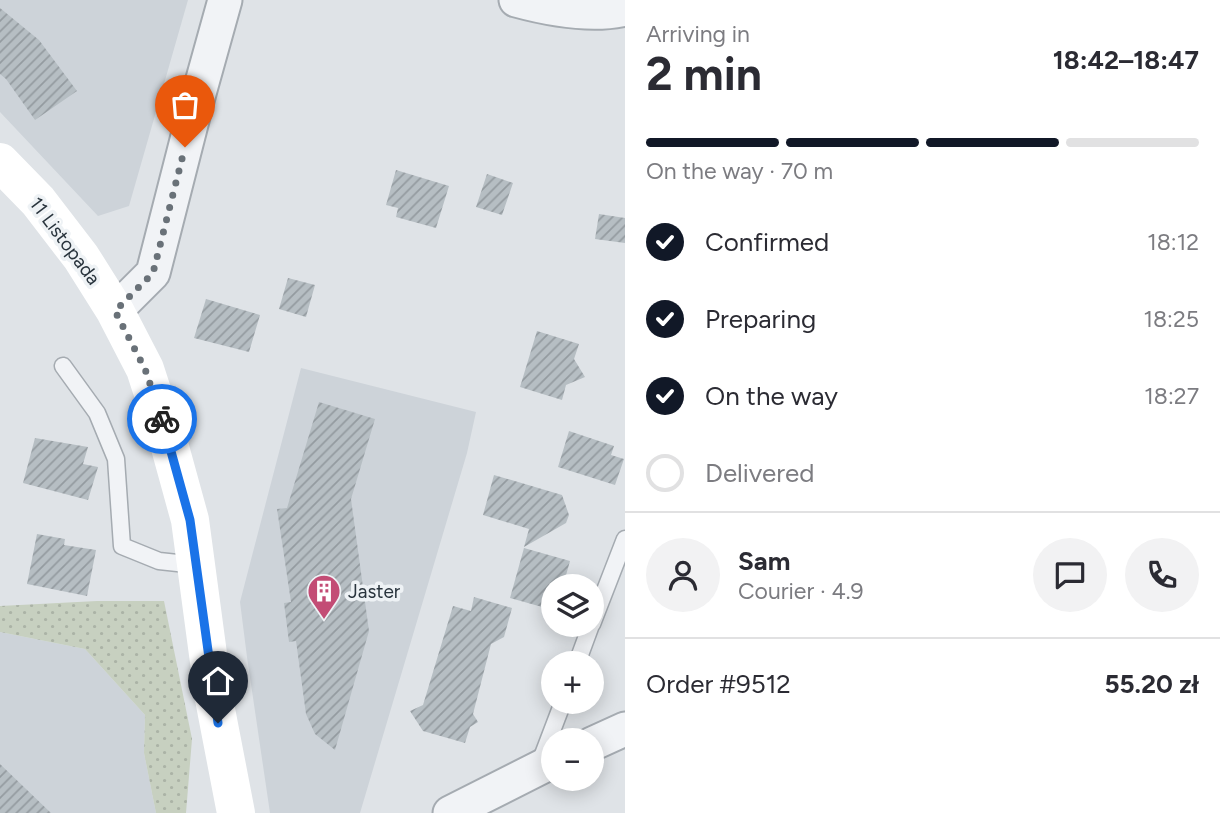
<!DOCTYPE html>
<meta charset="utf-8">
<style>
body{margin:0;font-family:Figtree,sans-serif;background:#f2f2f3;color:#2b2b33;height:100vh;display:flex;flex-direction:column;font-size:26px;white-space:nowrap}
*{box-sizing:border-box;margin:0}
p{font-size:23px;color:#7c7c81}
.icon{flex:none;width:38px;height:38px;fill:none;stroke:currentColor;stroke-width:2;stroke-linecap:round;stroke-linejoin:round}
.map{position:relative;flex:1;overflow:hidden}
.details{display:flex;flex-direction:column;background:#fff;width:595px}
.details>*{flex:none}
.tools{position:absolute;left:541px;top:574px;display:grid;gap:14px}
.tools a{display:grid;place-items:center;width:63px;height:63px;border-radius:50%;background:#fff;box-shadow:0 4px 18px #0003;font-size:35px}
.pin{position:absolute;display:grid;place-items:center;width:60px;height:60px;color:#fff;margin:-72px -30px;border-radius:50% 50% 50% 0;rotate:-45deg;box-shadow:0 0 7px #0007}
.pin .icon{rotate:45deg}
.courier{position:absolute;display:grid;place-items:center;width:70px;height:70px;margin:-35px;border:5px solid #1a73e8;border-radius:50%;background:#fff;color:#222;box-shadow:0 2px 9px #0007}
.summary em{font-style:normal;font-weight:700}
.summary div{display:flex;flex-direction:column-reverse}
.summary{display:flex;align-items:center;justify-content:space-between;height:119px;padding:0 21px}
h1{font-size:46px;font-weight:700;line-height:52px}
.bar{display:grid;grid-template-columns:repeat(4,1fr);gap:10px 7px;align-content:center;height:84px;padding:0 21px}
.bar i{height:9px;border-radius:5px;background:#e1e1e2}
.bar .selected{background:#111827}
.bar p{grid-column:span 4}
.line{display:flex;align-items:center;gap:18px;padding:0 21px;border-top:2px solid #e1e1e2}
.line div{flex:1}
.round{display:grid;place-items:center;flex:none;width:74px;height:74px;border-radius:37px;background:#f2f2f3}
ol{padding:0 21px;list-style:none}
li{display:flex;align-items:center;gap:21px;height:77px}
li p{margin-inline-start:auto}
li .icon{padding:7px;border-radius:50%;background:#111827;color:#fff;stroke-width:4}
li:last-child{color:#7c7c81}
li i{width:38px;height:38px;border:4px solid #e1e1e2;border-radius:50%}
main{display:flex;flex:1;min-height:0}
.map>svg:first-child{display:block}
.built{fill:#cdd3d9}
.grass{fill:url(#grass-dots)}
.building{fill:url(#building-hatch)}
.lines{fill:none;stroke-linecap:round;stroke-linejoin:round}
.service-casing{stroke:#a5abb1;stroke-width:19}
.minor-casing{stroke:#a5abb1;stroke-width:37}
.service{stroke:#f1f3f6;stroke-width:16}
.minor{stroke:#f1f3f6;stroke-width:33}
.secondary{stroke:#fff;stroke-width:38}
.done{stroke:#697178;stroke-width:7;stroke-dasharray:0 12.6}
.route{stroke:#1a73e8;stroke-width:9}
.labels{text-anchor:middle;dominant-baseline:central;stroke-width:7;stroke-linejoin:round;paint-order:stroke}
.street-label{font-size:19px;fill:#29343d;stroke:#eef2f5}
.poi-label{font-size:19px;fill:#29343d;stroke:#eef2f5;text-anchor:start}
</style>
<main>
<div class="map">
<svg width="625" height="813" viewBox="0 0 625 813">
<defs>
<pattern id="grass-dots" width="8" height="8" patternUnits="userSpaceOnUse" patternTransform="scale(1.75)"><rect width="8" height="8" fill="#c7d0c0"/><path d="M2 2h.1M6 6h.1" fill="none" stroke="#abb3a6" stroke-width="1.8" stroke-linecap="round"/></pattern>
<pattern id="building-hatch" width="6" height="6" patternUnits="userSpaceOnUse" patternTransform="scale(1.75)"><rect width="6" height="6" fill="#b6bec3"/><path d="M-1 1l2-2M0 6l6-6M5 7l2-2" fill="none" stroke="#949ba0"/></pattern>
</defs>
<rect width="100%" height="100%" fill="#dfe3e7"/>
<path class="built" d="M0 0H188L129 206 98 216 0 112Z
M301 368 476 412 467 453 360 813H270L247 657 240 602Z
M0 632 85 649 145 715 144 753 156 813H0Z"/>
<path class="grass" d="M97 601H164L192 739 186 813H156L144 753 145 715 85 649 0 632V606Z"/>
<path class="building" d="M0 8 39 40 77 91 35 120 6 79 0 74Z
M396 170 449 186 436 228 396 217 398 208 386 205Z
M487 174 513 183 502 215 476 207Z
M599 214 625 218V243L595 239Z
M288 278 315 285 306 317 279 309Z
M206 299 260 315 249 352 194 338Z
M537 331 579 344 574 359 585 377 566 385 562 400 520 387Z
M319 402 375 419 351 499 369 631 335 750 315 734 306 714 296 641 289 642 284 603 291 602 277 509 287 508Z
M569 431 614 446 611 455 624 459 615 485 558 467Z
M35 438 88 447 83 464 98 467 88 500 23 483Z
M494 475 562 495 569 515 566 523 524 547 529 529 483 515Z
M37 534 65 539 64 545 96 550 87 596 27 584Z
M524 548 570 561 563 586H553V610L510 598Z
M474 597 512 608 504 637 491 644 473 714 478 722 470 727 465 743 423 731 410 711 423 705 453 606 471 611Z
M0 764 51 813H0Z"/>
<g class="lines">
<defs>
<path id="service" d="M63 366 97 413 116 459 122 546 159 561 196 565
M592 624 625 539
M577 663 591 625
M539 765 563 702"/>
<path id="minor" d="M516 0C549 9 591 17 625 9
M115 311 153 273 198 97 225 0
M592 744 625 729
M450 813 553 761"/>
</defs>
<use href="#service" class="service-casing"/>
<use href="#minor" class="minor-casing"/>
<use href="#service" class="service"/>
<use href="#minor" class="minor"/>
<path class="secondary" d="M0 162 38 201 81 257 115 311 145 369 168 440 190 520 214 699 236 813"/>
</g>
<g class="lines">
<path class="done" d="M162 419 145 369 115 311 153 273 185 147"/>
<path class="route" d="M162 419 190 520 218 723"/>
</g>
<defs>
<symbol id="building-pin" viewBox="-11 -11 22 30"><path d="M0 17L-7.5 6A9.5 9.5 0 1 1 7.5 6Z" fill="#c34c75" stroke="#eef2f5"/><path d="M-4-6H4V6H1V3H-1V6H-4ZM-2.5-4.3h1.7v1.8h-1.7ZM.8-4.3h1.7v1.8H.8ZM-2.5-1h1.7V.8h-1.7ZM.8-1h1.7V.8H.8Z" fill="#fff"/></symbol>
</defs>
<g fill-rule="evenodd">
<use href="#building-pin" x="305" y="572" width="38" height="52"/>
</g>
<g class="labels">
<g class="street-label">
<text transform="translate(65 241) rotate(53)">11 Listopada</text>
</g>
<g class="poi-label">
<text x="348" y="591">Jaster</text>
</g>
</g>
</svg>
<div class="tools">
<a><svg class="icon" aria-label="layers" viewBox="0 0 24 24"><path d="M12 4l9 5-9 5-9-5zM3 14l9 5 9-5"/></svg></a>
<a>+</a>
<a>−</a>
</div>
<div class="pin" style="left:185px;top:147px;background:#ea580c"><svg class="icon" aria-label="bag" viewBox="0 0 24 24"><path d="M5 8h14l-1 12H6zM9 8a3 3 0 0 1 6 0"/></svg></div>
<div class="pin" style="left:218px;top:723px;background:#1f2937"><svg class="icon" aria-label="home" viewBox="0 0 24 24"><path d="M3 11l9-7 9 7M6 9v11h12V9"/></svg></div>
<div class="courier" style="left:162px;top:419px"><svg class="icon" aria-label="bike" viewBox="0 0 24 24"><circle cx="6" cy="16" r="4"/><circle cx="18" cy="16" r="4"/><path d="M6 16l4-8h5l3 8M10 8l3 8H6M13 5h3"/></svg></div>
</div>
<section class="details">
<div class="summary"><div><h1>2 min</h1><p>Arriving in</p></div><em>18:42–18:47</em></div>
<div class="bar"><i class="selected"></i><i class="selected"></i><i class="selected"></i><i></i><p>On the way · 70 m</p></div>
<ol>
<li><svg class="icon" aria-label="check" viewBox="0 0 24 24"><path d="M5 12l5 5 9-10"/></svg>Confirmed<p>18:12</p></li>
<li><svg class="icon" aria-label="check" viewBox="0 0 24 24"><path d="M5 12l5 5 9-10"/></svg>Preparing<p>18:25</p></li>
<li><svg class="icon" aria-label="check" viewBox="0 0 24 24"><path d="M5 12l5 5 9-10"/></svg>On the way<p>18:27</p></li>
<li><i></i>Delivered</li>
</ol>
<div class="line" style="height:126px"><a class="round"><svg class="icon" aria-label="person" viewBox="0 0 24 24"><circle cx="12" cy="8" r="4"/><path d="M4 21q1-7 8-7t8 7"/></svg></a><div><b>Sam</b><p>Courier · 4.9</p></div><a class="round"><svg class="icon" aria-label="chat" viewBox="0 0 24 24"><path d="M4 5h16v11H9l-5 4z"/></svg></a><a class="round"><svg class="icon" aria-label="phone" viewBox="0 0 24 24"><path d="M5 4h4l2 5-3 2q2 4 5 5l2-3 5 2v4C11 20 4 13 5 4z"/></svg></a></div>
<div class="line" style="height:91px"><div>Order #9512</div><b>55.20 zł</b></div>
</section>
</main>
